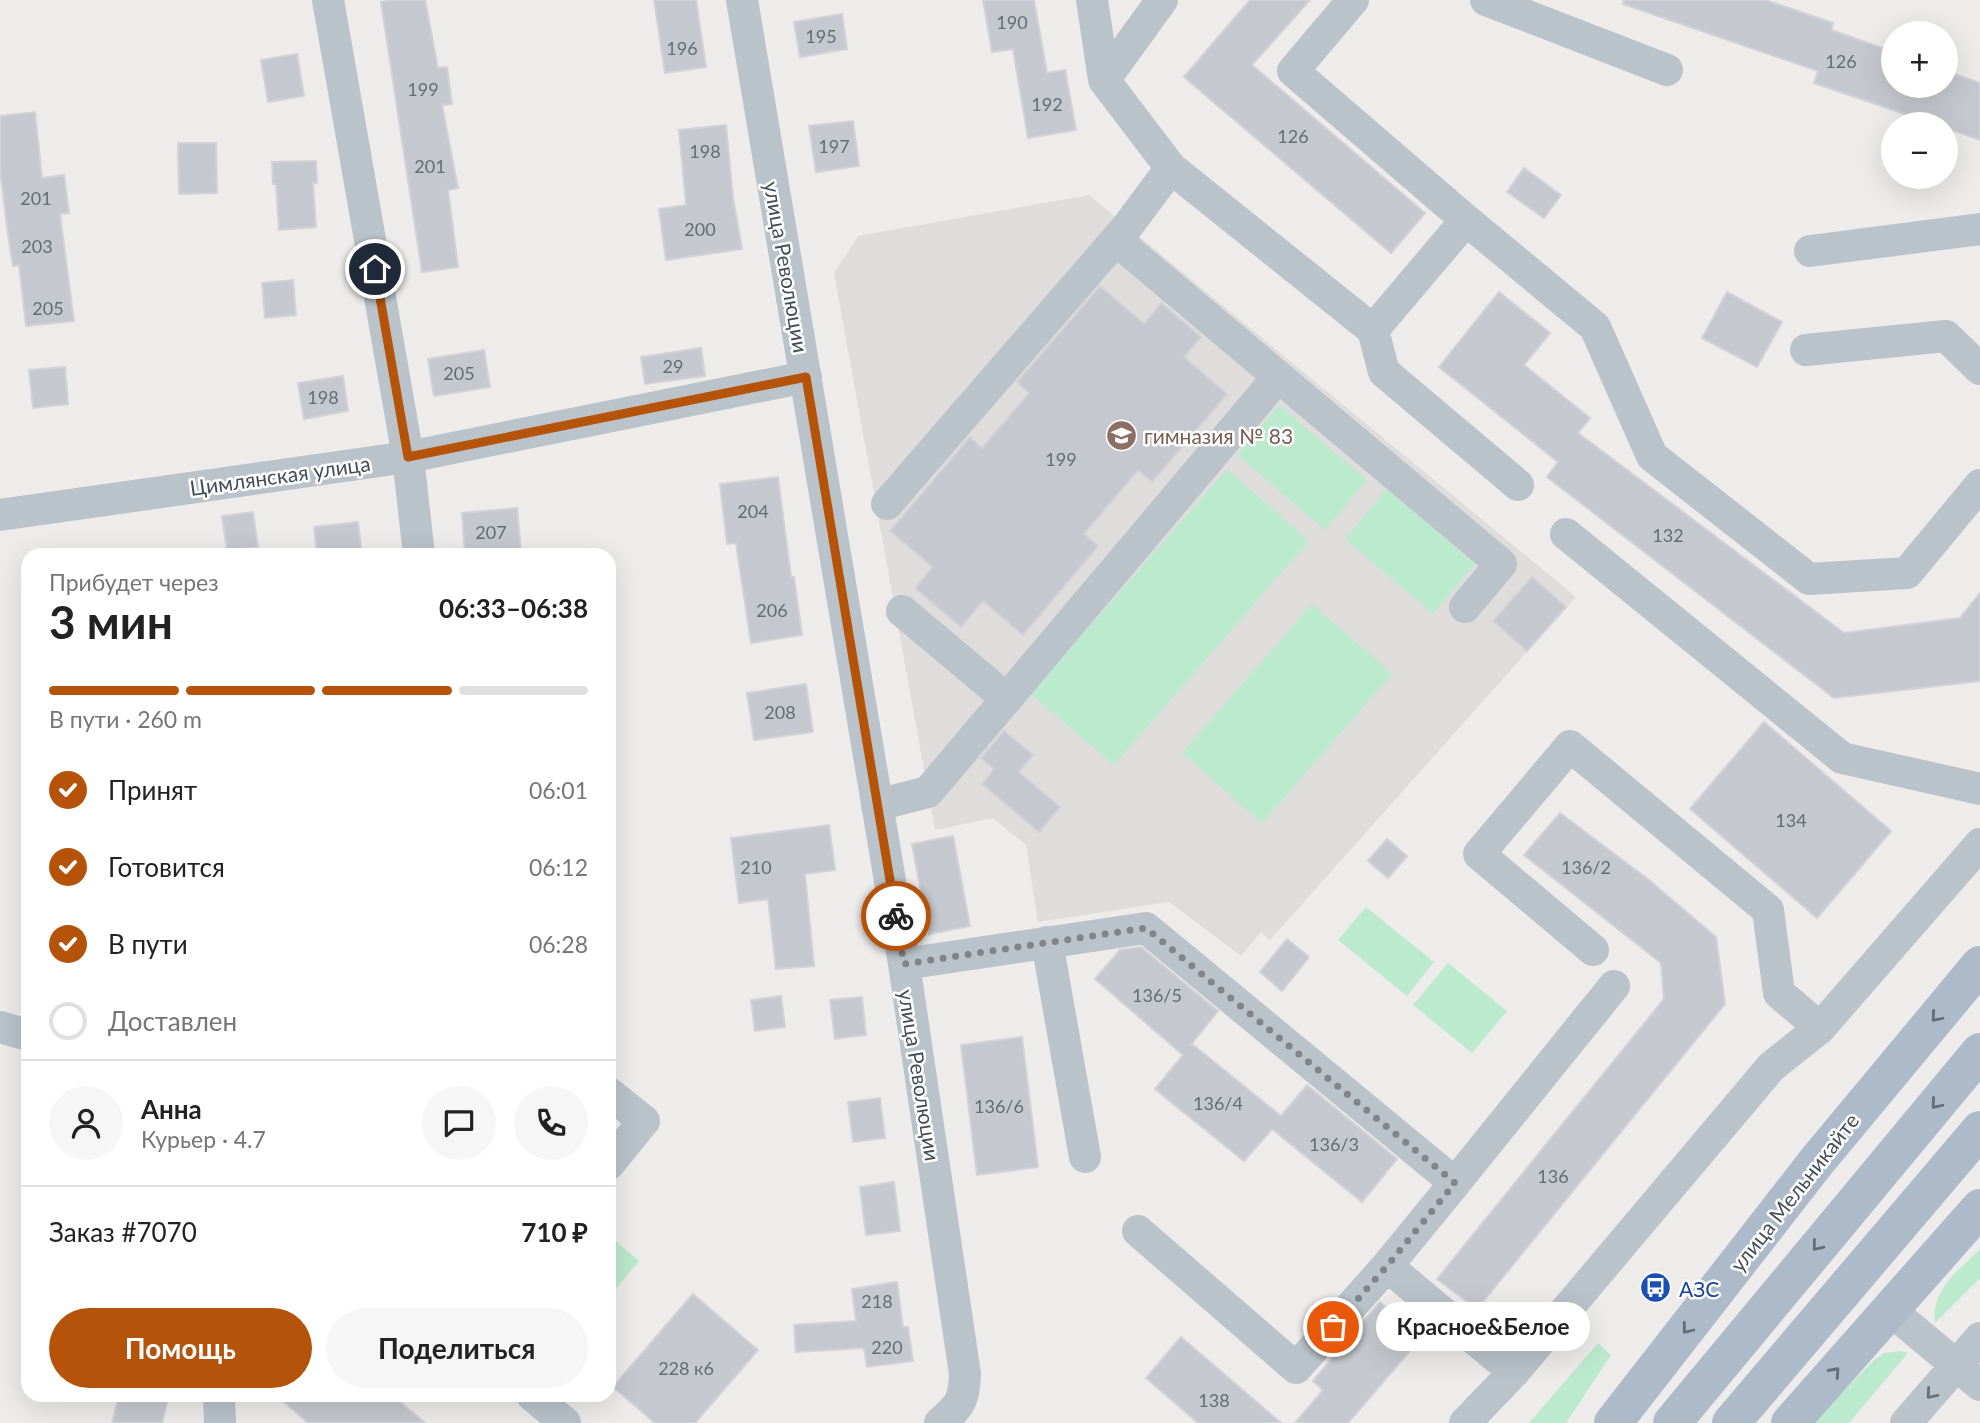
<!DOCTYPE html>
<html lang="ru">
<meta charset="utf-8">
<style>
body{margin:0;font-family:Lato,sans-serif;background:#f6f6f6;color:#222;height:100vh;display:flex;flex-direction:column;font-size:26px;white-space:nowrap}
*{box-sizing:border-box;margin:0}
p{font-size:23px;color:#767676}
.icon{flex:none;width:38px;height:38px;fill:none;stroke:currentColor;stroke-width:2;stroke-linecap:round;stroke-linejoin:round}
.map{position:relative;flex:1;overflow:hidden}
.sheet{position:absolute;left:21px;top:548px;width:595px;height:854px;display:flex;flex-direction:column;background:#fff;border-radius:21px;box-shadow:0 7px 28px #0002}
.sheet>*{flex:none}
.buttons{position:absolute;left:1881px;top:21px;display:grid;gap:14px}
.buttons a{display:grid;place-items:center;width:77px;height:77px;border-radius:50%;background:#fff;box-shadow:0 7px 28px #0002;font-size:35px}
.pin{position:absolute;display:grid;place-items:center;width:60px;height:60px;color:#fff;margin:-30px;border:4px solid #fff;border-radius:50%;box-shadow:0 2px 7px #0007}
.courier{position:absolute;display:grid;place-items:center;width:70px;height:70px;margin:-35px;border:5px solid #b45309;border-radius:50%;background:#fff;color:#222;box-shadow:0 2px 9px #0007}
.bubble{position:absolute;height:49px;border-radius:24px;background:#fff;box-shadow:0 7px 28px #0002;font-size:23px;font-weight:700;line-height:49px;text-align:center}
.head em{font-style:normal;font-weight:700}
.head div{display:flex;flex-direction:column-reverse}
.head{display:flex;align-items:center;justify-content:space-between;height:119px;padding:0 28px}
h1{font-size:46px;font-weight:700;line-height:52px}
.bar{display:grid;grid-template-columns:repeat(4,1fr);gap:10px 7px;align-content:center;height:84px;padding:0 28px}
.bar i{height:9px;border-radius:5px;background:#e0e0e0}
.bar .on{background:#b45309}
.bar p{grid-column:span 4}
.line{display:flex;align-items:center;gap:18px;padding:0 28px;border-top:2px solid #e0e0e0}
.line div{flex:1}
.round{display:grid;place-items:center;flex:none;width:74px;height:74px;border-radius:37px;background:#f6f6f6}
ol{padding:0 28px;list-style:none}
li{display:flex;align-items:center;gap:21px;height:77px}
li p{margin-inline-start:auto}
li .icon{padding:7px;border-radius:50%;background:#b45309;color:#fff;stroke-width:4}
li:last-child{color:#767676}
li i{width:38px;height:38px;border:4px solid #e0e0e0;border-radius:50%}
.cta{display:flex;gap:14px;margin-top:auto;padding:14px 28px}
.cta a{flex:1;height:80px;border-radius:42px;background:#b45309;color:#fff;font-size:28px;font-weight:700;line-height:80px;text-align:center}
.cta a+a{background:#f6f6f6;color:#222}
.map>svg:first-child{display:block}
.education{fill:#dfdddc}
.green{fill:#bbeace}
.building{fill:#c5c8ce;stroke:#d0d2d7;stroke-width:2}
.lines{fill:none;stroke-linecap:round;stroke-linejoin:round}
.minor{stroke:#bac3ca;stroke-width:32}
.major{stroke:#adbac9;stroke-width:38}
.oneway{stroke:#646e79}
.oneway2{stroke:#68717a}
.done{stroke:#80858b;stroke-width:7;stroke-dasharray:0 12.6}
.route{stroke:#b45309;stroke-width:9}
.labels{text-anchor:middle;dominant-baseline:central;stroke-width:5;stroke-linejoin:round;paint-order:stroke}
.number-label{font-size:18px;fill:#656c75}
.street-label{font-size:21px;fill:#454e57;stroke:#fff}
.education-label{font-size:21px;fill:#785e54;stroke:#fff;text-anchor:start}
.transit-label{font-size:21px;fill:#164399;stroke:#fff;text-anchor:start}
</style>
<div class="map">
<svg width="1980" height="1423" viewBox="0 0 1980 1423">
<rect width="100%" height="100%" fill="#eeebeb"/>
<path class="education" d="M1089 195 1576 597 1270 940 1261 932 1241 956 1169 902 1038 922 1026 845 993 818 935 830 834 273 858 236Z"/>
<path class="green" d="M1279 405 1367 480 1325 530 1237 455Z
M1227 469 1309 541 1114 765 1031 694Z
M1387 489 1475 564 1433 614 1345 539Z
M1312 604 1392 674 1262 823 1182 753Z
M1366 907 1434 962 1407 996 1338 940Z
M1448 963 1507 1011 1472 1053 1413 1005Z
M609 1235 639 1261 609 1297Z
M1980 1249V1278L1935 1323C1931 1289 1959 1270 1980 1249Z
M1598 1343 1611 1355 1566 1423H1529Z
M1900 1351 1908 1353 1849 1423H1812L1873 1361 1884 1353Z"/>
<path class="building" d="M393 0H425L438 68 447 67 452 104 442 105 458 188 448 190 458 267 422 272 381 2Z
M654 0H696L706 67 665 73Z
M983 0H1034L1047 73 1065 70 1076 130 1028 138 1013 49 992 52Z
M1250 0H1310L1252 65 1425 213 1391 253 1184 77Z
M1624 0H1765L1833 23 1831 30 1894 52V86H1946V71L1980 83V140L1946 128V124H1934L1814 83 1818 71 1623 4Z
M842 14 847 49 800 57 794 22Z
M297 54 304 96 268 102 261 60Z
M35 112 42 178 64 175 69 213 60 214 74 321 26 326 19 265 13 266 8 234 0 170V116Z
M853 121 859 166 816 172 809 126Z
M726 125 733 198 742 249 666 260 659 209 686 205 679 130Z
M178 143H216L217 193 179 194Z
M316 161 317 183H313L316 227 279 230 276 184H273L272 162Z
M1524 168 1561 195 1544 218 1507 192Z
M293 280 296 315 265 318 262 283Z
M1100 286 1144 324 1161 303 1201 337 1184 357 1227 394 1152 482 1138 470 1084 534 1098 546 1023 635 983 601 961 627 915 588 933 567 890 531 970 437 982 448 1029 393 1017 382Z
M1499 292 1550 333 1524 365 1590 418 1578 433 1844 633 1960 618 1980 593V681L1834 698 1547 477 1558 462 1439 367Z
M1727 292 1782 322 1757 367 1702 338Z
M701 348 705 376 645 384 641 357Z
M484 350 490 387 434 396 428 359Z
M65 367 68 404 33 408 29 370Z
M343 376 348 411 304 419 298 383Z
M778 477 791 577H794L802 635 751 643 736 543 727 544 720 484Z
M517 508 521 551 465 555 462 513Z
M253 512 258 547 227 551 222 516Z
M358 522 362 555H317L314 527Z
M1532 577 1566 607 1527 651 1493 621Z
M806 684 813 732 754 740 747 693Z
M1764 722 1891 831 1817 918 1690 809Z
M1004 731 1033 755 1019 772 1060 807 1039 832 982 784 994 769 981 758Z
M1560 813 1649 880 1716 937 1725 1004 1477 1309 1437 1279 1664 999 1661 963 1524 855Z
M829 825 835 870 805 874 814 966 776 969 768 899 739 903 731 838Z
M953 836 970 926 929 934 912 844Z
M1387 839 1407 856 1388 878 1368 861Z
M1287 939 1309 957 1282 991 1260 972Z
M1141 947 1218 1011 1190 1046 1192 1044 1281 1116 1307 1085 1397 1159 1362 1202 1272 1129 1244 1161 1155 1089 1183 1055 1095 979 1120 950Z
M781 996 785 1027 755 1031 751 1000Z
M862 997 866 1035 835 1039 830 1000Z
M1022 1037 1038 1167 977 1175 961 1045Z
M880 1098 885 1138 853 1142 848 1102Z
M894 1182 900 1231 866 1235 860 1187Z
M897 1282 903 1327H908L913 1361 867 1367 864 1348 796 1352 794 1325 856 1321 852 1289Z
M693 1294 758 1350 695 1423H655L613 1387Z
M1380 1302 1421 1338 1348 1423H1295L1323 1390 1313 1381Z
M1181 1337 1281 1423H1198L1146 1378Z
M119 1395H169L162 1423H112Z
M276 1395H392L425 1423H308Z"/>
<g class="lines">
<path class="minor" d="M328 0 408 457 419 555
M742 0 904 964 965 1374C964 1402 960 1405 940 1423
M1092 0 1104 80
M1162 0 1104 80 1171 168 1373 330 1466 220 1293 71 1353 0
M1486 0 1667 70
M1466 220 1595 327 1652 456 1809 579 1907 573 1980 485
M1116 240 1501 564 1465 607
M1810 251 1980 229
M1373 330 1384 372 1518 485
M1806 350 1946 336 1980 369
M887 504 1127 227 1171 168
M0 515 408 457 806 377
M1566 534 1842 758 1980 789
M902 611 1007 699
M877 805 928 792 1278 377
M1047 942 1085 1157
M1593 950 1479 854 1570 746 1768 910 1779 993 1820 1028
M904 964 1146 928 1455 1183 1614 986
M0 1027 28 1035
M609 1093 644 1121 609 1164
M1138 1231 1296 1368 1387 1266 1455 1183
M1387 1266 1514 1372
M1890 1310 1980 1385
M219 1395 220 1423
M532 1395 565 1423
M1465 1423 1514 1372 1771 1067 1820 1028 1980 844
M1906 1423 1980 1338"/>
<path class="major" d="M1613 1423 1817 1161 1980 965
M1672 1423 1980 1052
M1731 1423 1980 1130
M1790 1423 1980 1208"/>
</g>
<defs><path id="oneway-chevron" d="M-2-3.5L2.5 0L-2 3.5" fill="none" stroke-width="1.6" stroke-linecap="round" stroke-linejoin="round" transform="scale(1.75)"/></defs>
<g class="oneway">
<use href="#oneway-chevron" transform="translate(1936 1017) rotate(130)"/>
<use href="#oneway-chevron" transform="translate(1936 1104) rotate(130)"/>
<use href="#oneway-chevron" transform="translate(1817 1246) rotate(129)"/>
<use href="#oneway-chevron" transform="translate(1687 1329) rotate(128)"/>
<use href="#oneway-chevron" transform="translate(1835 1372) rotate(-48)"/>
</g>
<use class="oneway2" href="#oneway-chevron" transform="translate(1931 1394) rotate(131)"/>
<g class="lines">
<path class="done" d="M896 916 904 964 1146 928 1455 1183 1387 1266 1333 1327"/>
<path class="route" d="M375 269 408 457 806 377 896 916"/>
</g>
<defs>
<symbol id="school-disc" viewBox="-11 -11 22 22"><circle r="9.5" fill="#8d6e63" stroke="#fff"/><path d="M0-5L7-2L0 1L-7-2ZM-4 1L0 2.5L4 1V4Q0 6-4 4Z" fill="#fff"/></symbol>
<symbol id="bus-disc" viewBox="-11 -11 22 22"><circle r="9.5" fill="#1a4fb4" stroke="#fff"/><path d="M-5-6H5V4H4V6H2V4H-2V6H-4V4H-5ZM-3.5-4V0h7V-4ZM-3.5 1.2v1.5H-2V1.2ZM2 1.2v1.5H3.5V1.2Z" fill="#fff"/></symbol>
</defs>
<g fill-rule="evenodd">
<use href="#school-disc" x="1104" y="418" width="35" height="35"/>
<use href="#bus-disc" x="1638" y="1270" width="35" height="35"/>
</g>
<g class="labels">
<g class="number-label">
<text x="1012" y="22">190</text>
<text x="821" y="36">195</text>
<text x="682" y="48">196</text>
<text x="1841" y="61">126</text>
<text x="423" y="89">199</text>
<text x="1047" y="104">192</text>
<text x="1293" y="136">126</text>
<text x="834" y="146">197</text>
<text x="705" y="151">198</text>
<text x="430" y="166">201</text>
<text x="36" y="198">201</text>
<text x="700" y="229">200</text>
<text x="37" y="246">203</text>
<text x="48" y="308">205</text>
<text x="673" y="366">29</text>
<text x="459" y="373">205</text>
<text x="323" y="397">198</text>
<text x="1061" y="459">199</text>
<text x="753" y="511">204</text>
<text x="491" y="532">207</text>
<text x="1668" y="535">132</text>
<text x="772" y="610">206</text>
<text x="780" y="712">208</text>
<text x="1791" y="820">134</text>
<text x="756" y="867">210</text>
<text x="1586" y="867">136/2</text>
<text x="1157" y="995">136/5</text>
<text x="1218" y="1103">136/4</text>
<text x="999" y="1106">136/6</text>
<text x="1334" y="1144">136/3</text>
<text x="1553" y="1176">136</text>
<text x="877" y="1301">218</text>
<text x="887" y="1347">220</text>
<text x="686" y="1368">228 к6</text>
<text x="1214" y="1400">138</text>
</g>
<g class="street-label">
<text transform="translate(787 267) rotate(80)">улица Революции</text>
<text transform="translate(280 475) rotate(-8)">Цимлянская улица</text>
<text transform="translate(920 1075) rotate(81)">улица Революции</text>
<text transform="translate(1794 1192) rotate(-52)">улица Мельникайте</text>
</g>
<g class="education-label">
<text x="1144" y="435">гимназия № 83</text>
</g>
<g class="transit-label">
<text x="1679" y="1288">АЗС</text>
</g>
</g>
</svg>
<div class="buttons">
<a>+</a>
<a>−</a>
</div>
<div class="pin" style="left:1333px;top:1327px;background:#ea580c"><svg class="icon" aria-label="bag" viewBox="0 0 24 24"><path d="M5 8h14l-1 12H6zM9 8a3 3 0 0 1 6 0"/></svg></div>
<div class="pin" style="left:375px;top:269px;background:#1f2937"><svg class="icon" aria-label="home" viewBox="0 0 24 24"><path d="M3 11l9-7 9 7M6 9v11h12V9"/></svg></div>
<div class="courier" style="left:896px;top:916px"><svg class="icon" aria-label="bike" viewBox="0 0 24 24"><circle cx="6" cy="16" r="4"/><circle cx="18" cy="16" r="4"/><path d="M6 16l4-8h5l3 8M10 8l3 8H6M13 5h3"/></svg></div>
<div class="bubble" style="left:1376px;top:1302px;width:214px">Красное&amp;Белое</div>
<section class="sheet">
<div class="head"><div><h1>3 мин</h1><p>Прибудет через</p></div><em>06:33–06:38</em></div>
<div class="bar"><i class="on"></i><i class="on"></i><i class="on"></i><i></i><p>В пути · 260 m</p></div>
<ol>
<li><svg class="icon" aria-label="check" viewBox="0 0 24 24"><path d="M5 12l5 5 9-10"/></svg>Принят<p>06:01</p></li>
<li><svg class="icon" aria-label="check" viewBox="0 0 24 24"><path d="M5 12l5 5 9-10"/></svg>Готовится<p>06:12</p></li>
<li><svg class="icon" aria-label="check" viewBox="0 0 24 24"><path d="M5 12l5 5 9-10"/></svg>В пути<p>06:28</p></li>
<li><i></i>Доставлен</li>
</ol>
<div class="line" style="height:126px"><a class="round"><svg class="icon" aria-label="person" viewBox="0 0 24 24"><circle cx="12" cy="8" r="4"/><path d="M4 21q1-7 8-7t8 7"/></svg></a><div><b>Анна</b><p>Курьер · 4.7</p></div><a class="round"><svg class="icon" aria-label="chat" viewBox="0 0 24 24"><path d="M4 5h16v11H9l-5 4z"/></svg></a><a class="round"><svg class="icon" aria-label="phone" viewBox="0 0 24 24"><path d="M5 4h4l2 5-3 2q2 4 5 5l2-3 5 2v4C11 20 4 13 5 4z"/></svg></a></div>
<div class="line" style="height:91px"><div>Заказ #7070</div><b>710 ₽</b></div>
<div class="cta"><a>Помощь</a><a>Поделиться</a></div>
</section>
</div>
